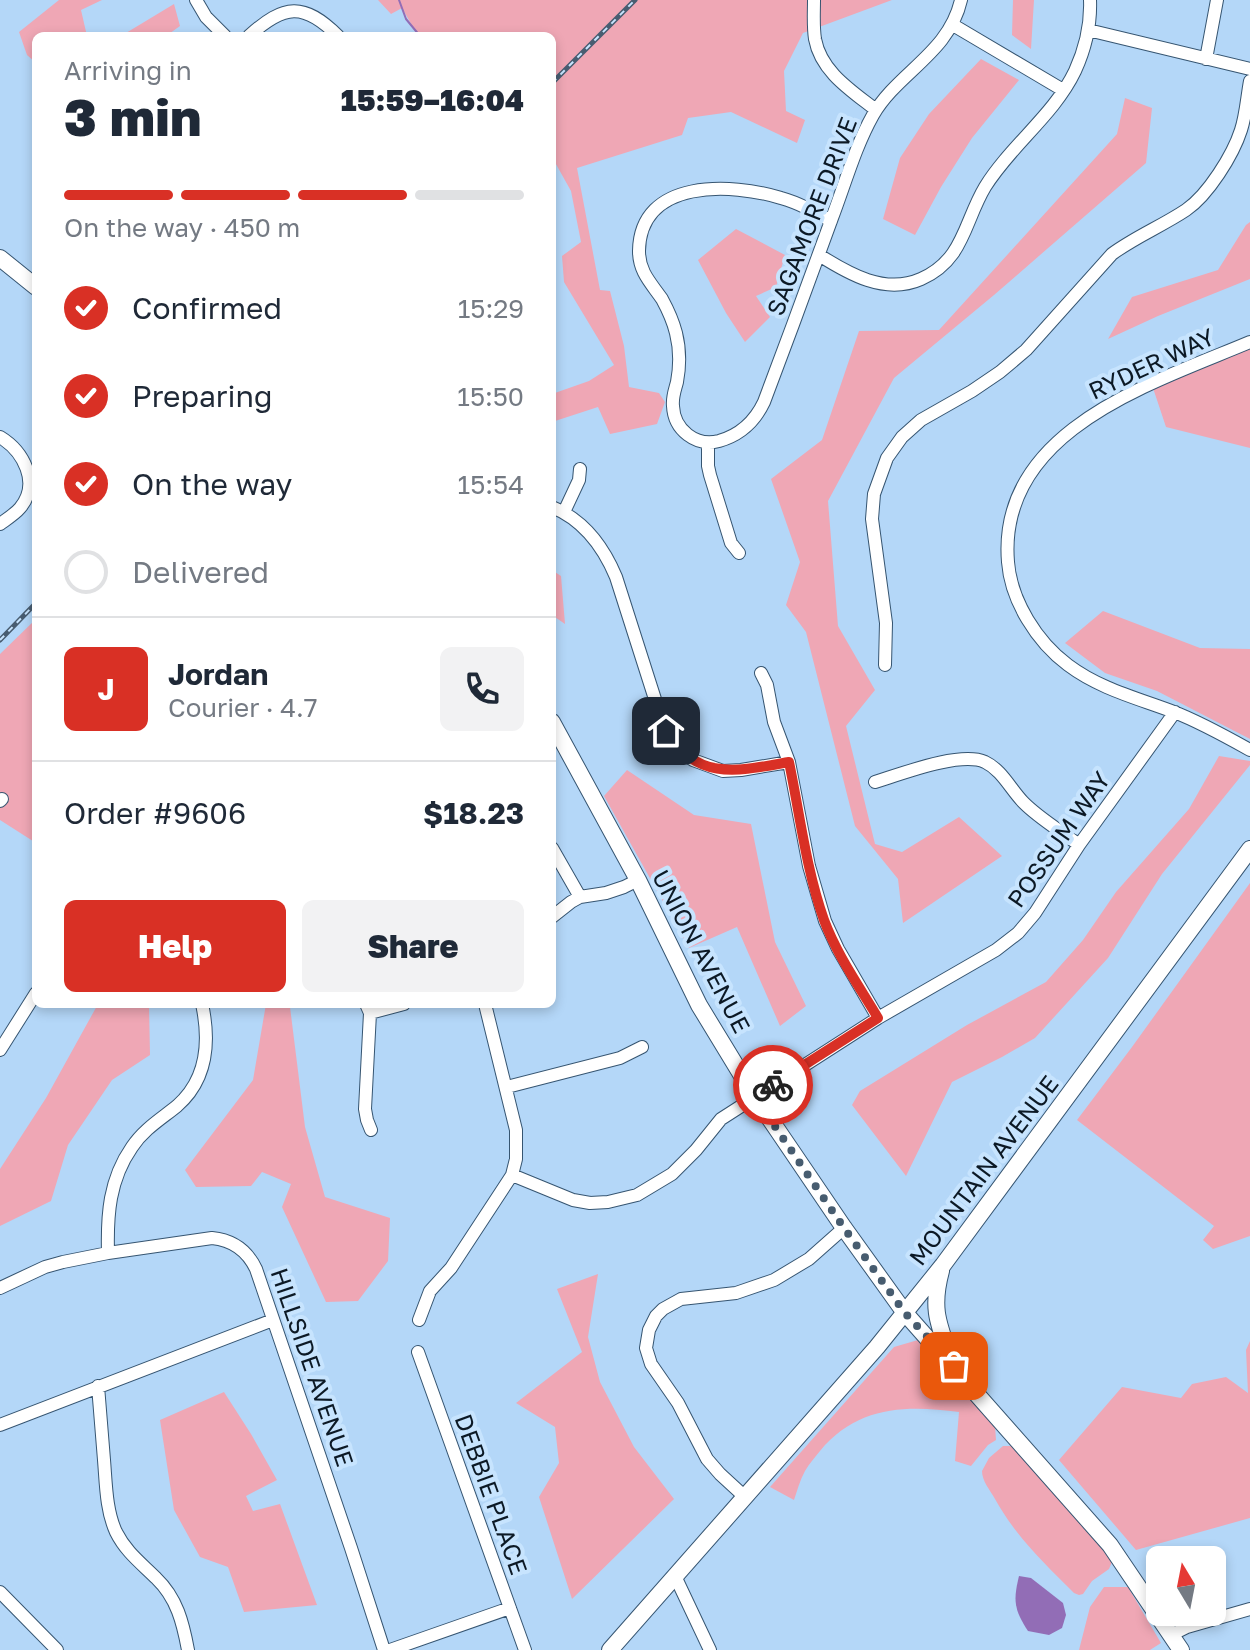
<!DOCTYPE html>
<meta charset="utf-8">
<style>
body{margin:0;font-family:"Golos Text",sans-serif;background:#f2f2f3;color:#1f2937;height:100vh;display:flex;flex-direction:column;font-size:30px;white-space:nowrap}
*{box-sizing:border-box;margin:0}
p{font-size:26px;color:#747a83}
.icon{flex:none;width:44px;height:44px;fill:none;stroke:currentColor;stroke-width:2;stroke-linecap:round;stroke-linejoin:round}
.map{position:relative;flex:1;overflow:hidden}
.side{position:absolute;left:32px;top:32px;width:524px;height:976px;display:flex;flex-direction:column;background:#fff;border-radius:12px;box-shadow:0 4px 12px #0003}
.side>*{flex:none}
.needle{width:52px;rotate:350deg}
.tools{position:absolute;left:1146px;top:1546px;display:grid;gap:16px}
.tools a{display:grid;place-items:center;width:80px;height:80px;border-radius:12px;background:#fff;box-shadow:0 4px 12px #0003;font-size:40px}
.pin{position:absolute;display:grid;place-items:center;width:68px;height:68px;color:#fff;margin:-34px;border-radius:16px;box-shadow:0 4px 12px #0006}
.courier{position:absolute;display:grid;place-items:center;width:80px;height:80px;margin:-40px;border:6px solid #d93025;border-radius:50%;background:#fff;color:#222;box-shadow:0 2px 10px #0007}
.headline em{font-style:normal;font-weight:800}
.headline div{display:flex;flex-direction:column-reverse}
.headline{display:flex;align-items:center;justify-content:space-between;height:136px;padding:0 32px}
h1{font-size:52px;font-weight:800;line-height:60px}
.bar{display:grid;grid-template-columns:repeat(4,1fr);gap:12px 8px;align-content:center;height:96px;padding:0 32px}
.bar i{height:10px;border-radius:6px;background:#e0e1e3}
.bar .current{background:#d93025}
.bar p{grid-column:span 4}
.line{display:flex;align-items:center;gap:20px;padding:0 32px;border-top:2px solid #e0e1e3}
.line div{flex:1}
.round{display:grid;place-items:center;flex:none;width:84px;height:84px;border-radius:12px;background:#f2f2f3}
ol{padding:0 32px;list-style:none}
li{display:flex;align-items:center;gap:24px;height:88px}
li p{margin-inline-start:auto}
li .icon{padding:8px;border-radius:50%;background:#d93025;color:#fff;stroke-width:4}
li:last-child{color:#747a83}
li i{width:44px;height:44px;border:4px solid #e0e1e3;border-radius:50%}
.action{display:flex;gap:16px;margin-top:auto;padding:16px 32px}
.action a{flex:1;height:92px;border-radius:12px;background:#d93025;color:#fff;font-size:32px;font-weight:800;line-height:92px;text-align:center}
.action a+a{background:#f2f2f3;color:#1f2937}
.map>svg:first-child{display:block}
.green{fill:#efa7b5}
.water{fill:#926db6}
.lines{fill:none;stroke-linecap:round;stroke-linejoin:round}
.stream{stroke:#926db6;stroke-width:2}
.minor-casing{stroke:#365571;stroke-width:14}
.major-casing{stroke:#365571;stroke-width:18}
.minor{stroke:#fff;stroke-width:12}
.major{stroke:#fff;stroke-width:16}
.rail-casing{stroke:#485d71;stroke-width:5}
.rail{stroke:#c7e4fe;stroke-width:2;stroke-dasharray:6;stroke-linecap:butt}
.done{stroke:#475c6f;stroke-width:8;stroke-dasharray:0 14.4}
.route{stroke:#d93025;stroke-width:10}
.labels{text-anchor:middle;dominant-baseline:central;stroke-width:8;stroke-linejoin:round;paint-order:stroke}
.street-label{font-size:24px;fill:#0c1925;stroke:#c7e4fe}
</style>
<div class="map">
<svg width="1250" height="1650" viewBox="0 0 1250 1650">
<rect width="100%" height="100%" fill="#b4d7f8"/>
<path class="green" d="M59 0H102L81 10 87 36H36V63L27 55 19 32Z
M378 0H892L803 33 784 71 786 111 805 120 797 143 731 112 688 118 682 135 577 168 600 290 610 291 624 346 629 387 659 393 665 402 657 424 610 434 598 407 552 422V394L589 381 614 365 564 282 562 256 581 242 571 191 552 157V36H418L402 8 391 14Z
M1013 0H1034L1031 49 1012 35Z
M174 4 180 26 166 36H121Z
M981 59 1019 80 972 138 941 187 915 235 883 219 900 158 929 114Z
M1125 98 1152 108 1146 163 994 295 894 378 828 501 838 626 875 690 846 726 875 844 902 852 959 817 1002 856 903 923 898 879 855 826 806 632 786 605 800 562 771 479 822 440 859 331 939 330 1117 134Z
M1250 222V279L1158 316 1108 339 1132 297 1218 270 1246 225Z
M736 229 785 255 776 287 756 296 770 317 745 342 726 313 698 260Z
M1250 345V448L1166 427 1152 385Z
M552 570 561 576 565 624 552 615Z
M1103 611 1200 648 1250 649V739L1157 691 1105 673 1065 643Z
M36 619V843L0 820V654Z
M1219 756 1250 761V765L1162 874 1108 958 1035 1038 1002 1057 952 1082 906 1176 852 1105 860 1091 967 1025 1046 982 1083 940 1116 892 1189 809Z
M627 770 694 815 751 824 775 942 806 1006 780 1026 737 927 689 948 604 796Z
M1250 883V1236L1213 1249 1203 1240 1214 1226 1077 1120 1132 1047Z
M98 1004H149L150 1055 112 1080 68 1145 51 1201 0 1226V1169L46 1098Z
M266 1004H294L290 1007 305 1127 325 1197 390 1218 388 1261 358 1301 326 1302 282 1207 291 1184 262 1172 251 1186 196 1187 185 1170 253 1080Z
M598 1274 588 1337 600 1382 634 1447 674 1499 572 1599 539 1497 559 1463 555 1427 516 1403 582 1352 557 1289Z
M918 1340 995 1426 996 1440 988 1445 971 1466 955 1461 959 1412C906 1405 857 1406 820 1451 815 1457 809 1464 805 1471 800 1480 797 1491 794 1500L770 1487 894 1347Z
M1250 1341V1518L1136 1550 1059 1460 1122 1387 1181 1398 1192 1384 1226 1377 1248 1393 1246 1350Z
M224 1392 251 1434 277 1480 246 1496 253 1511 280 1504 317 1605 244 1612 228 1567 200 1557 174 1510 160 1420Z
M1003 1446H1012L1109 1556 1112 1562 1109 1569 1092 1581 1083 1594 1079 1595 1074 1593C1043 1562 1017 1538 995 1499 990 1490 982 1481 982 1471L989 1458Z
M1104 1587H1128L1161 1643 1150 1650H1079L1090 1607Z"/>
<path class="water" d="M1019 1576 1031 1578 1063 1603 1066 1615 1062 1628 1049 1635 1028 1631C1014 1609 1013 1601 1019 1576Z"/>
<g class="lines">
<path class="stream" d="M399 0 406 19 420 36"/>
<defs>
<path id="minor" d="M196 0 206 17 225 36
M814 0C814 13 813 26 815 39 821 72 852 91 876 110
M953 25 1063 90
M1088 30 1250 69
M249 36C284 4 304 2 338 36
M1206 59 1217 0
M831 221C815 212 799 203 781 198 732 183 640 178 639 251 639 272 651 283 662 299 668 310 673 321 676 333 680 349 680 366 677 382 675 390 672 397 673 406 674 430 696 447 719 441 740 435 755 421 764 402 787 341 810 279 832 218 845 184 855 147 873 115 898 72 949 53 961 0
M819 255C849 274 885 295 921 279 964 260 964 222 985 187 1011 145 1054 115 1075 71 1085 49 1091 24 1090 0
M1250 342C1153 383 997 430 1008 562 1011 601 1037 642 1068 665 1100 689 1137 698 1174 712 1200 722 1225 736 1250 750
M0 437C23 451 41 483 20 508 15 514 7 519 0 524
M708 443V466L710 475 731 543 739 553
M552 507C584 520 603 546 616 577L661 718 672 741 681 752 693 760 723 771 741 770 789 762
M564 512 579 480 580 469
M885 665 886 623 872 519 874 494 887 458 902 437 921 420 972 391 1000 372 1026 350 1112 254C1135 237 1162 226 1186 210 1208 195 1233 155 1241 130 1246 115 1247 97 1250 81
M761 673 767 685 774 722 789 762 809 866 825 921 838 949 878 1018
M875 782C901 774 960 751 985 762 1002 770 1011 790 1024 803 1040 819 1061 831 1079 845
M0 801 2 799
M552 848 580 897
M552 917 571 902 580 897 606 893 624 887 638 880
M366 1004 370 1013 365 1109 367 1120 371 1130
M370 1013 404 1004
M0 1050 36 993
M507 1087 620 1058 642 1047
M512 1175 573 1200 590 1203 608 1202 637 1195 672 1174 696 1150 721 1119 878 1018 996 950 1018 933 1035 913 1079 845 1175 712
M108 1253C107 1215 109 1180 132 1147 144 1129 161 1119 177 1106 208 1079 210 1041 202 1004
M0 1288 45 1267 63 1262 108 1253 212 1238C232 1240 247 1250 256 1269L351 1548 384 1650
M419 1320 430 1291 451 1268 512 1175 516 1159V1130L485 1004
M418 1352 525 1650
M98 1386C100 1411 102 1435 104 1460 106 1484 106 1510 116 1532 126 1552 141 1563 156 1578 177 1598 183 1623 188 1650
M0 1425 273 1320
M745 1497 720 1474 707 1459 678 1403 651 1364 646 1348 649 1330 656 1316 663 1309 681 1299 736 1293 774 1280 809 1259 844 1228
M675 1576 710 1650
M0 1592 57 1650
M1171 1635 1187 1627 1250 1609
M390 1650 510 1608"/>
<path id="major" d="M0 258 36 287
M552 722 638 880 699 1005 755 1097 844 1228 905 1313 1110 1545 1181 1650
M941 1271C931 1308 938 1323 950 1357
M610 1650 877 1347 943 1265 1250 849"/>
</defs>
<use href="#minor" class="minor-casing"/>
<use href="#major" class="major-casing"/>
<use href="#minor" class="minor"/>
<use href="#major" class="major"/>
<defs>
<path id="rail" d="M552 83 635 0
M0 640 36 603"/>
</defs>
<use href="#rail" class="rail-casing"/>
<use href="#rail" class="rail"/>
</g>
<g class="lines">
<path class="done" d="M773 1085 755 1097 844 1228 905 1313 954 1366"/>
<path class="route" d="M666 731C697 782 739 771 789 762 800 815 806 869 824 920 837 955 859 986 878 1018L773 1085"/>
</g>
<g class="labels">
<g class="street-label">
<text transform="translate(811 216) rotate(-69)">SAGAMORE DRIVE</text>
<text transform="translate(1151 363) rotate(-25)">RYDER WAY</text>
<text transform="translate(1058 839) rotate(-55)">POSSUM WAY</text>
<text transform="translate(702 951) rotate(62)">UNION AVENUE</text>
<text transform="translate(983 1170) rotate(-53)">MOUNTAIN AVENUE</text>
<text transform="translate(313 1367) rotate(71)">HILLSIDE AVENUE</text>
<text transform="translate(492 1494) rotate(70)">DEBBIE PLACE</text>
</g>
</g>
</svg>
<div class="tools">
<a><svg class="needle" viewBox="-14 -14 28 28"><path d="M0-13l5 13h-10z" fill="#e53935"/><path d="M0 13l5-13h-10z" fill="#747a83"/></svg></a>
</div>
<div class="pin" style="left:954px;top:1366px;background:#ea580c"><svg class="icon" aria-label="bag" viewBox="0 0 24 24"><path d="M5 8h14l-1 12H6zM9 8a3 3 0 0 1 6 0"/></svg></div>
<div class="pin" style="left:666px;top:731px;background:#1f2937"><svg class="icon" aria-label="home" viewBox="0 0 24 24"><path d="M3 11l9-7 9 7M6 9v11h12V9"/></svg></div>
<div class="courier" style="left:773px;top:1085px"><svg class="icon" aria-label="bike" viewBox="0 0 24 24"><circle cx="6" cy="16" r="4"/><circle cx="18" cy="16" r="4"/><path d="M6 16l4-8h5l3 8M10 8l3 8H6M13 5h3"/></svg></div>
<section class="side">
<div class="headline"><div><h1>3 min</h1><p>Arriving in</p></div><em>15:59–16:04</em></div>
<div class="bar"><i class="current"></i><i class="current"></i><i class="current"></i><i></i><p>On the way · 450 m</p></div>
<ol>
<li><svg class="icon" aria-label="check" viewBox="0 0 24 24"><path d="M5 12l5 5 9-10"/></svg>Confirmed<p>15:29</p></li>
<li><svg class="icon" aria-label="check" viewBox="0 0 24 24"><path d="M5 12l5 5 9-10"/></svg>Preparing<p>15:50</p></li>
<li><svg class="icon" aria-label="check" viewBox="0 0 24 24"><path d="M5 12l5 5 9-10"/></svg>On the way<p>15:54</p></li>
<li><i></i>Delivered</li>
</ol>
<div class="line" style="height:144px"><b class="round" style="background:#d93025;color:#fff">J</b><div><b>Jordan</b><p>Courier · 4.7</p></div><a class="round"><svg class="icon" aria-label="phone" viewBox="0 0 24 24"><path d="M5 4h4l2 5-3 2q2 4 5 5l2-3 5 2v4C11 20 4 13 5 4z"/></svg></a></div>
<div class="line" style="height:104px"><div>Order #9606</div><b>$18.23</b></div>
<div class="action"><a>Help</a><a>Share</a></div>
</section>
</div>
